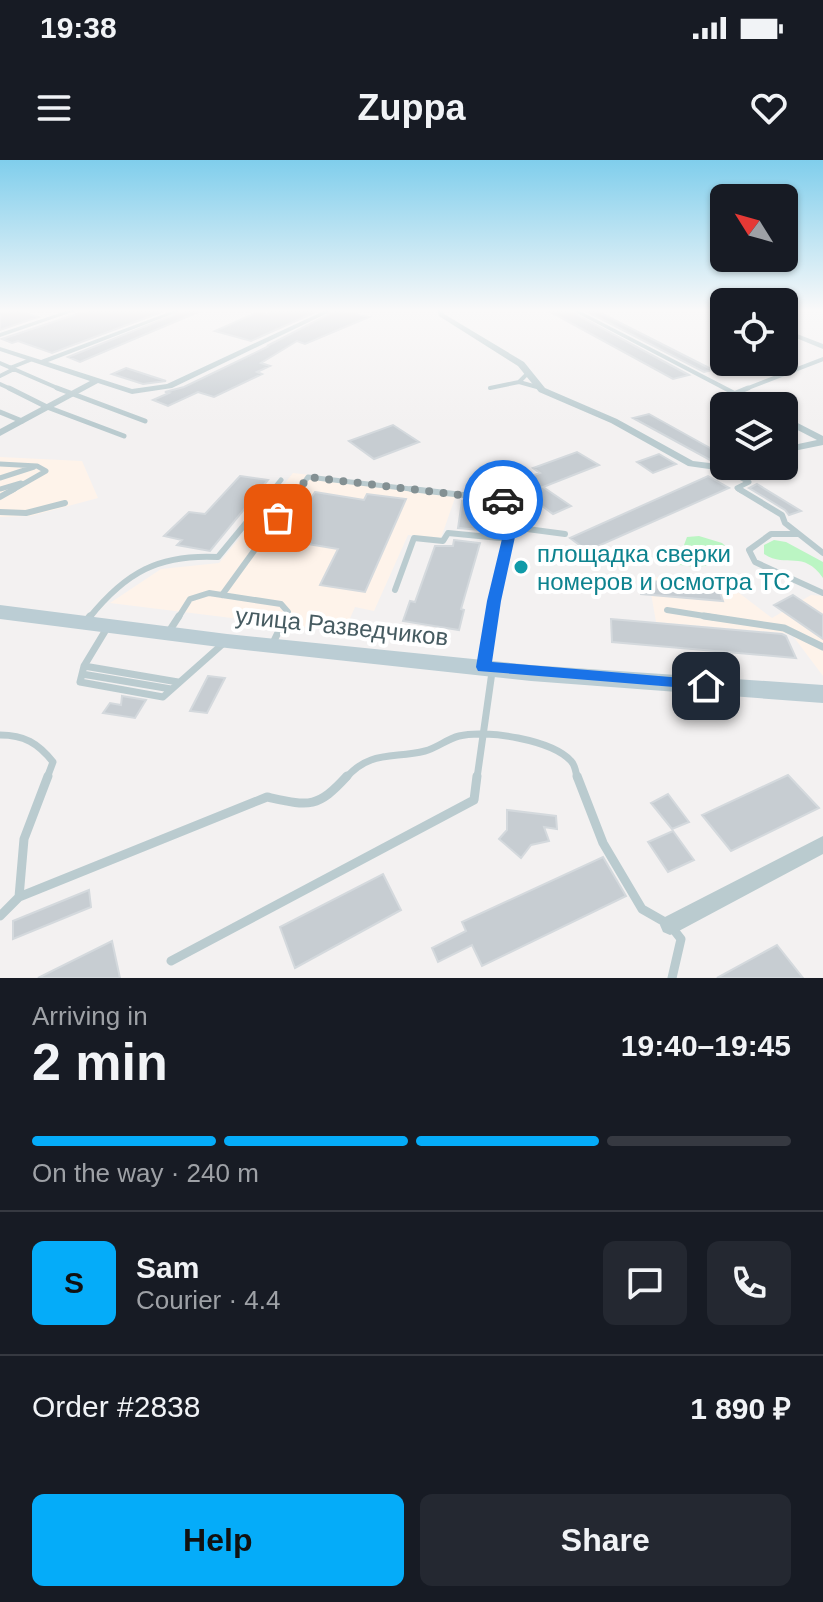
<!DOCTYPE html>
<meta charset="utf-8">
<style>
body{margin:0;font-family:Arial,sans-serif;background:#242831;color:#f1f3f6;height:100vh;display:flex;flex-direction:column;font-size:30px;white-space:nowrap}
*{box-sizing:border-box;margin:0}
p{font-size:26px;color:#9ea1a6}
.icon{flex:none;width:44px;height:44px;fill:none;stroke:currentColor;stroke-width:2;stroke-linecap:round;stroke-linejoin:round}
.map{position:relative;height:818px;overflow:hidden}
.drawer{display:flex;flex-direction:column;background:#171b24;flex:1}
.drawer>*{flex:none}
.needle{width:52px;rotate:307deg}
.tools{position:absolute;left:710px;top:24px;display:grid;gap:16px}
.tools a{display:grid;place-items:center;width:88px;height:88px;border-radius:12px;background:#171b24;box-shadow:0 2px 6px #0004;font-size:40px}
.pin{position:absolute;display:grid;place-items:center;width:68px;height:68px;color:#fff;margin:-34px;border-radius:16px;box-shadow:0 4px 12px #0006}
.courier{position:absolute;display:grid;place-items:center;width:80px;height:80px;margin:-40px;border:6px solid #1a73e8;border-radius:50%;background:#fff;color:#222;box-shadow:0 2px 10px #0007}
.head em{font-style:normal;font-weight:600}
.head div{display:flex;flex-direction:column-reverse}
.head{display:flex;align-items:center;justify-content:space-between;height:136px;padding:0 32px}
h1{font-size:52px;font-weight:600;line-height:60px}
.bar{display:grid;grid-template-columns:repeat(4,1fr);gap:12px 8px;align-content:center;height:96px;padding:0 32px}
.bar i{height:10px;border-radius:6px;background:#363941}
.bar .active{background:#05acf9}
.bar p{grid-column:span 4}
.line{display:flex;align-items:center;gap:20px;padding:0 32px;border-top:2px solid #363941}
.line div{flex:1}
.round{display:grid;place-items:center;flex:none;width:84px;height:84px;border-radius:12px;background:#242831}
.button{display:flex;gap:16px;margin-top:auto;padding:16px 32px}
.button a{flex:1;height:92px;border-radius:12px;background:#05acf9;color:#111;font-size:32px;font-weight:600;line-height:92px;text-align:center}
.button a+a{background:#242831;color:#f1f3f6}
.status{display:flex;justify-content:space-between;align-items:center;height:56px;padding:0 40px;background:#171b24;direction:ltr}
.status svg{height:22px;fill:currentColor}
header{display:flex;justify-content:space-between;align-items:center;height:104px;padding:0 32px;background:#171b24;font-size:36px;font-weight:600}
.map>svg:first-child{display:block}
.commercial{fill:#fef3ea}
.green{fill:#bbf5c3}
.building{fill:#c7cdd2;stroke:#d4d9dd;stroke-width:2}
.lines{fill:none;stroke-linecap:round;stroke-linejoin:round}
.service-far4{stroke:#bacbcf;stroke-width:4}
.service-far3{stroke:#bacbcf;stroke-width:5}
.service-far2{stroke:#bacbcf;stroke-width:6}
.service-far1{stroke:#bacbcf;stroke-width:7}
.service{stroke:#bacbcf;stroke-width:9}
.minor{fill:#bacbcf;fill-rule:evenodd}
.secondary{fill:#bbcdd4;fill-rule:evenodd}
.route{fill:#1a73e8}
.done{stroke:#839093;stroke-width:8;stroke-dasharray:0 14.4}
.culture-dot{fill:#0f9aa8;stroke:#fff;stroke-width:3}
.labels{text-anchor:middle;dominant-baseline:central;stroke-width:8;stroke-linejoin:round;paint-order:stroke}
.culture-label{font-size:24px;fill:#0d838f;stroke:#fff;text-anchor:start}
.street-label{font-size:24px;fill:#465b61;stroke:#fff}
</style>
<div class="status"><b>19:38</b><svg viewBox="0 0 49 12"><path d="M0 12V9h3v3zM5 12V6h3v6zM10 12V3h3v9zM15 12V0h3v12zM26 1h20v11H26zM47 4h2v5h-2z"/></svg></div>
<header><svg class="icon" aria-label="menu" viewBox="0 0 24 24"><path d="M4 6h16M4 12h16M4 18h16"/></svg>Zuppa<svg class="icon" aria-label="heart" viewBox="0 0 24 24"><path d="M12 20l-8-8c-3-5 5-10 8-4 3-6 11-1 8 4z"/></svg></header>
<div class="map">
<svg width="823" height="818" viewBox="0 0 823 818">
<rect width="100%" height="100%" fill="#f3f1f1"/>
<path class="commercial" d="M0 297 82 301 98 338 31 356 0 357Z
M293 313 457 332 441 378 408 375 374 451 355 447 344 472 110 443 161 409 219 403Z
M648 416 730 426 772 458 811 435 823 436V516L793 476 785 473 656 462Z"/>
<path class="green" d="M699 376 722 383 731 391V396C707 411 678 410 656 393L686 396 684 385 687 377Z
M774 380 786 382 823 402V418C803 389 787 409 764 394V385Z"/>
<path class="building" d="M16 150 38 157 0 170V153Z
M89 150H167L52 193 18 181 12 183 2 179Z
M186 150H203L80 202 68 197Z
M269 150H320L251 181 215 171 258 152 268 155Z
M337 150 369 157 305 184 297 181 261 203 270 206 257 212 262 214 214 237 198 232 168 246 153 240 169 233 165 232 184 227 269 186H267Z
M547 150H568L689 215 673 219Z
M584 150H595L713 210 704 212Z
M126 208 166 221 143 224 112 214Z
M649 254 710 288 724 299 710 300 633 258Z
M393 265 419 282 374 299 349 281Z
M577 292 599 305 543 327 571 346 553 354 511 323 540 313 533 308Z
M659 294 676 304 653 313 637 302Z
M240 316 268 320 210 391 177 385 182 380 164 376 189 352 205 354Z
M708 316 729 328 598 386 608 393 592 401 576 389 582 387 570 378Z
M757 324 801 351 789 355 785 350 749 328Z
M315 332 364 340 367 334 406 339 365 432 320 425 338 389 272 378 298 341 308 342Z
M462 341 487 344 480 370 458 368Z
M454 380 480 383 461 449 464 450 459 470 403 461 410 441 415 442 435 386H453Z
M639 420 718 427 723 441 641 434Z
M793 435 823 455V479L774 445Z
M611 459 782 474 786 476 796 498 612 482Z
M208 516 225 518 207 553 190 551Z
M122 536 146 540 135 558 103 553 110 543 121 545Z
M788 615 819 648 731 691 702 655Z
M668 634 689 662 672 669 651 643Z
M507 650 556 656 557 669 544 667 549 681 531 685 521 698 499 679 507 670Z
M673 671 694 700 668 712 648 682Z
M603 697 626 736 482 806 472 785 438 802 432 788 466 771 462 762Z
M383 714 401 750 295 808 280 767Z
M89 730 91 747 13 779V761Z
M112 781 120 818H38Z
M777 785 803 818H717Z"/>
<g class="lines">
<path class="service-far4" d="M0 203 62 230
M10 208 30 200
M0 216 14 209
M519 222 537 227
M0 224 13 230
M490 228 519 222 527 214
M743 230 823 199"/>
<path class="service-far3" d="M9 228 47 247 124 276
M57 228 145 261
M736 233 748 228
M0 252 22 261
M0 304 37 306 46 311 11 331
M723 308 749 322 737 328 742 331
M0 318 34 307
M0 329 21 323
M272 331 281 320
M298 331 308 317 428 331"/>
<path class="service-far2" d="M411 329 506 340V346
M739 329 782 355 785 363 823 393
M0 337 14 329
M0 352 26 353 65 343
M512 367 565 374
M798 374H771L749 390 755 402 823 433
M395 430 414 378 443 381 448 373 510 379
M222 435 299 329
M667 450 717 458
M89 458C126 412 159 394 218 397L274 329
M178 458 190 439 209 433 281 444 288 452 285 458
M491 458 514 354 506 346 496 345"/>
<path class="service-far1" d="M704 456 784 468 823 487
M86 461 90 456
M107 468 84 506 80 522 163 537 225 482
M168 473 179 456
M272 485 286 456
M84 506 178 522
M483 507 492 456
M82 514 171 529
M0 575C24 575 38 583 53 602L47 618
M346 618C370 590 393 599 425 591 437 588 447 579 459 576 486 569 552 580 571 601 575 605 576 611 577 618
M477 618 492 512"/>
<path class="service" d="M577 616 603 683 642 749 670 765 681 779 672 818
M19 737 267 637C309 646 317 649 347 616
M0 756 19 737 24 679 48 616
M171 801 474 640 477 616"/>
<path class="minor" d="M69 150H78L0 177V173Z
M175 150H183L48 202 132 229 167 224 326 150H334L172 228 132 234 98 223 0 276V269L90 221 0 191V187L41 200Z
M437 150H443L444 154 524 202 545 228 617 259 693 301 734 306 723 311 688 306 611 263 539 232 518 206 439 156Z
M571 150H578L764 246H754Z
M784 169 823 184V189L784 173Z
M784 256 823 276V285L784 293V287L817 280 784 263Z
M823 676V694L677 772 670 775 663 772 660 765 663 758Z"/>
<path class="secondary" d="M0 445 227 474 531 505 823 525V543L531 521 227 488 0 459Z"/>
</g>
<linearGradient id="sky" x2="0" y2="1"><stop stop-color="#80ceec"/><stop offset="0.57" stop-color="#faf9f9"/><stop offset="1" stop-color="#faf9f9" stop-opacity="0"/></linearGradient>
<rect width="823" height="264" fill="url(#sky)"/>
<path class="route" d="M499 337H507L520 354 501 441 492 502 706 520 713 526 711 530 478 511 476 507 487 441 508 354 497 340Z"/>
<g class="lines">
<path class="done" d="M278 358 308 317 503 340"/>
</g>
<circle class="culture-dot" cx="521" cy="407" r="8"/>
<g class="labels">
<g class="culture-label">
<text x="537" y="393">площадка сверки<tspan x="537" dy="28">номеров и осмотра ТС</tspan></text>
</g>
<g class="street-label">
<text transform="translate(342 466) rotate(6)">улица Разведчиков</text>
</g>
</g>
</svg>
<div class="tools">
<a><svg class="needle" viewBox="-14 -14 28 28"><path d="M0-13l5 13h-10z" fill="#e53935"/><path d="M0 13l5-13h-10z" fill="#9ea1a6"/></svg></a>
<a><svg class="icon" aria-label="locate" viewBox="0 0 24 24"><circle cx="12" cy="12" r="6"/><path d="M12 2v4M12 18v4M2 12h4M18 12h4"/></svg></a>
<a><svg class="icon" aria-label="layers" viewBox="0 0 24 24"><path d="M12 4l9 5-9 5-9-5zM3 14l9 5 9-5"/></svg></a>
</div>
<div class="pin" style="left:278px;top:358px;background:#ea580c"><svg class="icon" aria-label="bag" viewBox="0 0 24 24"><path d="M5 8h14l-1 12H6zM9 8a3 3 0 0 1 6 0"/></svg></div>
<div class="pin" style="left:706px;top:526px;background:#1f2937"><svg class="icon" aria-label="home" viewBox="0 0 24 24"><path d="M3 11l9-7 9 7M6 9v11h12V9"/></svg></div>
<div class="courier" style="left:503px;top:340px"><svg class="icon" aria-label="car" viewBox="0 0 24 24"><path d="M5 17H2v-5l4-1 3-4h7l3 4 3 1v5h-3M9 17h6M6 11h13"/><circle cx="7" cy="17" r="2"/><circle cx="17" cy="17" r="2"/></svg></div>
</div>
<section class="drawer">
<div class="head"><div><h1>2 min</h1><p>Arriving in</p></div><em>19:40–19:45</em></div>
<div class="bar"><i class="active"></i><i class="active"></i><i class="active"></i><i></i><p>On the way · 240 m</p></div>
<div class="line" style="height:144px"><b class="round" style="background:#05acf9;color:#111">S</b><div><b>Sam</b><p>Courier · 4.4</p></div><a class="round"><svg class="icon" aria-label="chat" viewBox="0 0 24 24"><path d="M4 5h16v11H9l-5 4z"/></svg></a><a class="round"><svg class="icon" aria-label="phone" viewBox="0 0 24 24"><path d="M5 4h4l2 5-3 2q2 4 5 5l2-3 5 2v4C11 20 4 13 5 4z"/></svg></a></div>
<div class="line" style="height:104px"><div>Order #2838</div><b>1 890 ₽</b></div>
<div class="button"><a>Help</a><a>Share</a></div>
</section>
